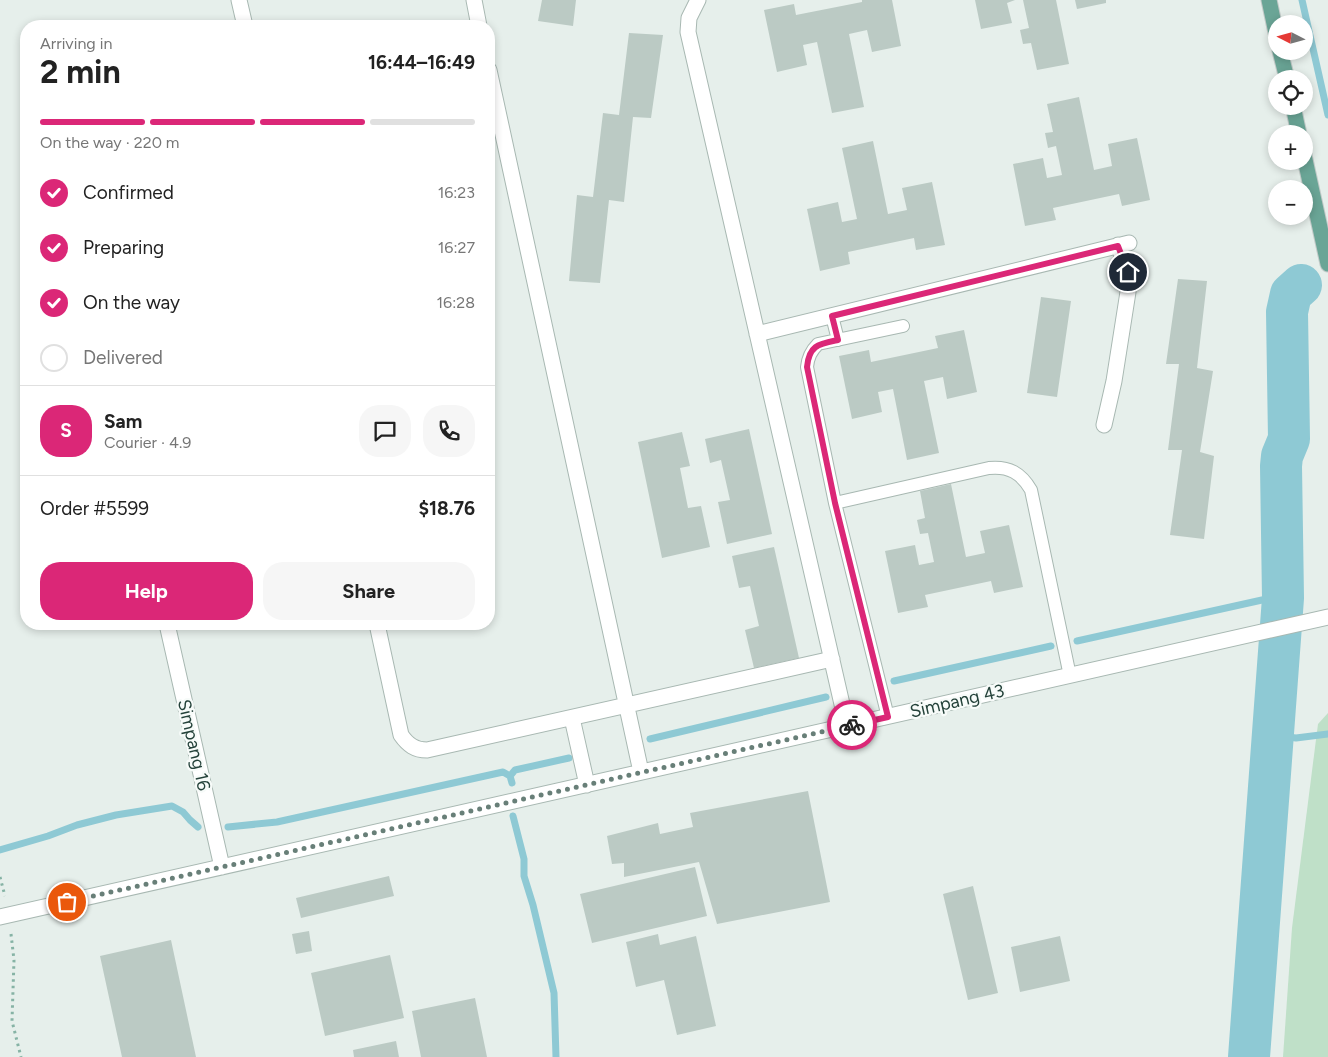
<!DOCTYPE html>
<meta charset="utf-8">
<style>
body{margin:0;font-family:Figtree,sans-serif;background:#f6f6f6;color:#222;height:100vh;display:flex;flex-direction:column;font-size:19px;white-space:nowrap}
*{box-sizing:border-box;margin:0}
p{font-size:16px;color:#767676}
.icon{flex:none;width:28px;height:28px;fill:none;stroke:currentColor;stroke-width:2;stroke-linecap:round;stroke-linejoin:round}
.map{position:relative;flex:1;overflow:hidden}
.side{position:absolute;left:20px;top:20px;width:475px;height:610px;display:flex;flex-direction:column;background:#fff;border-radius:20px;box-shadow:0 2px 8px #0003}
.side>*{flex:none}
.needle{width:32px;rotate:276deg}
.controls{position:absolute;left:1268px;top:15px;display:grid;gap:10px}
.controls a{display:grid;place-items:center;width:45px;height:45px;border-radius:50%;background:#fff;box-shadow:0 2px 8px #0003;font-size:25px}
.pin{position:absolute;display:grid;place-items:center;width:42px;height:42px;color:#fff;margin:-21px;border:2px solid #fff;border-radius:50%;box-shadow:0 1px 5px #0007}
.courier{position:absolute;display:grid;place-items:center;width:50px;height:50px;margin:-25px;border:4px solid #db2777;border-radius:50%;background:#fff;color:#222;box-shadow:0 1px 6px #0007}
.headline em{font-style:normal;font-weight:700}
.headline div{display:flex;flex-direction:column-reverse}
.headline{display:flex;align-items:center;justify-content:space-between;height:85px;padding:0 20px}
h1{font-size:32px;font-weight:700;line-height:38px}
.bar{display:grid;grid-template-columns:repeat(4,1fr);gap:8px 5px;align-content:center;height:60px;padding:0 20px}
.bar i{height:6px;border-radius:4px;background:#e0e0e0}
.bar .current{background:#db2777}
.bar p{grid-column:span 4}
.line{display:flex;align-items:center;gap:12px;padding:0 20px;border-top:1px solid #e0e0e0}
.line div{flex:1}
.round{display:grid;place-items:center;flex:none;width:52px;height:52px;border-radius:20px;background:#f6f6f6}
ol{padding:0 20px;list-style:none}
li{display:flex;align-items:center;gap:15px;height:55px}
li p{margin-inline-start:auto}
li .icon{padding:5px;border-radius:50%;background:#db2777;color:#fff;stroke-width:4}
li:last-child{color:#767676}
li i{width:28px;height:28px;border:2px solid #e0e0e0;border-radius:50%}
.action{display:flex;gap:10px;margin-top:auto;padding:10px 20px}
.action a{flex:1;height:58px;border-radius:20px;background:#db2777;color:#fff;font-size:20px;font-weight:700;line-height:58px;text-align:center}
.action a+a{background:#f6f6f6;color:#222}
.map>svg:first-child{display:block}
.green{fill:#bfe0c8}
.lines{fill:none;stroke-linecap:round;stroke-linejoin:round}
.stream{stroke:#8ec9d4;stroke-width:7}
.river{stroke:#8ec9d4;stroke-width:42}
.building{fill:#bbcac4}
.service-casing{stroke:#a8b8b2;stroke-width:14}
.minor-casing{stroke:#a8b8b2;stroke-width:17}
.primary-casing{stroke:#c2cac8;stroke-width:17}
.path{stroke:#86b3a5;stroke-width:3;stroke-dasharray:2.5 4;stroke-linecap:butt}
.service{stroke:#fff;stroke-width:12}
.minor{stroke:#fff;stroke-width:15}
.primary{stroke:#6aa596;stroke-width:15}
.done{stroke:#687f78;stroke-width:5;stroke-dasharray:0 9}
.route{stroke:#db2777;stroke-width:6}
.labels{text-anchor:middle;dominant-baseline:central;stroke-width:4.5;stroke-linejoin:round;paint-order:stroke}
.street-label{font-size:18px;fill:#24423a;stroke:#f7fbf9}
</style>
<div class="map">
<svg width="1328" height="1057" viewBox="0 0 1328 1057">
<rect width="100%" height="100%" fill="#e6efeb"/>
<path class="green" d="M1328 713V1057H1283L1292 928 1318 724Z"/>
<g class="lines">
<path class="stream" d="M1302 0 1328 115
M1077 641 1271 598H1283
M894 681 1051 646
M1272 735 1296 738 1328 734
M650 739 826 697
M510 776 515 770 569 758
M513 816 524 859V876L533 905 554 993 556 1057
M228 827 277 822 503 772 510 776 512 783
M0 850 48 836 77 825 116 815 172 806 183 812 190 820 198 827"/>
<path class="river" d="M1249 1057 1283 598 1281 466 1282 456 1289 439 1287 312 1291 294 1301 285"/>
</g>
<path class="building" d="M542 0H576L573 26 538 21Z
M862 0H892L901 46 872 52 867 30 849 34 864 107 832 113 817 42 803 45 807 65 777 72 764 10 794 4 796 15 862 2Z
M975 0H1015L1007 3 1012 23 981 29Z
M1023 0H1056L1069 64 1037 70 1031 43 1023 44 1020 30 1029 28Z
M1075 0H1106V3L1077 9Z
M629 33 663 35 651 118 633 117 624 202 609 200 600 283 569 281 577 195 593 197 603 113 619 115Z
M1079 97 1094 170 1112 166 1108 144 1137 138 1150 200 1122 206 1119 194 1053 208 1056 220 1025 226 1013 164 1043 158 1047 178 1062 175 1056 146 1048 148 1045 133 1053 132 1047 104Z
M873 141 888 214 907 210 902 188 932 182 945 245 916 250 914 238 848 252 850 264 820 271 807 209 838 202 842 222 857 219 842 148Z
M1178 279 1207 281 1197 368 1213 371 1200 452 1214 456 1204 539 1170 535 1182 450H1168L1179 364H1166Z
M1041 297 1071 301 1057 397 1027 393Z
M964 330 977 392 947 399 943 377 924 381 939 453 907 460 893 389 878 392 882 412 852 419 839 356 869 350 871 362 938 348 935 336Z
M749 429 772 534 727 544 718 502 730 500 721 460 710 463 705 439Z
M682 432 690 466 680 468 688 508 701 506 710 547 662 558 638 442Z
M951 484 966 557 985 553 980 531 1009 525 1023 587 994 593 991 581 925 595 928 607 898 613 885 551 915 545 919 565 934 562 928 533 920 534 917 520 925 518 920 491Z
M774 547 799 658 754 668 745 630 759 626 750 586 739 588 732 556Z
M808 791 830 902 717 924 699 862 624 877V863L612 864 607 836 658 823 660 834 693 827 690 813Z
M695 867 707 916 592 943 580 894Z
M389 876 394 896 301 918 296 898Z
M973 886 998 993 968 1000 943 894Z
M309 931 312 951 296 954 292 934Z
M658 934 660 945 696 936 716 1026 677 1035 664 980 636 987 626 942Z
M1060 936 1070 981 1020 992 1011 947Z
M171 940 196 1057H122L100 956Z
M390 955 404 1018 325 1036 311 973Z
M475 998 487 1057H421L412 1011Z
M396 1041 399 1057H354L353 1050Z"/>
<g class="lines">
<defs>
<path id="service" d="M832 316 838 340
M835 503 989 468C1009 466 1021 473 1031 490L1070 676
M888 717 835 503 807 367C808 357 811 351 818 344L903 326"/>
<path id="minor" d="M239 0 245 26
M474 0 479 26
M698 0 689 18 688 32 847 726
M489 70 641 772
M757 334 1129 243
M1104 425 1114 381 1128 292V272L1118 245
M167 624 222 867
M377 624 401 735C408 745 415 750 427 750L832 659
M572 718 587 785
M0 917 1328 617"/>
<path id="primary" d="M1269 0 1276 33
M1280 51 1287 79
M1293 106 1299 134
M1304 155 1328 264"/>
</defs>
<use href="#service" class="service-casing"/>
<use href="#minor" class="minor-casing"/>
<use href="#primary" class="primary-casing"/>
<path class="path" d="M0 877 5 896
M11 934 14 960 12 1021 21 1057"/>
<use href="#service" class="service"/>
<use href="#minor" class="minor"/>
<use href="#primary" class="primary"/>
</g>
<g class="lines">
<path class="done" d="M67 902 852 725"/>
<path class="route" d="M852 725 888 717 835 503 807 367C809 345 819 344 838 340L832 316 1118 246 1128 272"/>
</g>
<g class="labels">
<g class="street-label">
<text transform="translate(957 701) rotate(-13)">Simpang 43</text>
<text transform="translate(194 745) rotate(77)">Simpang 16</text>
</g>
</g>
</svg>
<div class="controls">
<a><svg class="needle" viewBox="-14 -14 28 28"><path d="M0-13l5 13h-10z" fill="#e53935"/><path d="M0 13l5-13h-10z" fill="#767676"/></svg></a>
<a><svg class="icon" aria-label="locate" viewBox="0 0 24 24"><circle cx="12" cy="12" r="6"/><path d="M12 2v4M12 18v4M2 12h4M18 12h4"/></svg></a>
<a>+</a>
<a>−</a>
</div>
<div class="pin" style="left:67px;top:902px;background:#ea580c"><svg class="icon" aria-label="bag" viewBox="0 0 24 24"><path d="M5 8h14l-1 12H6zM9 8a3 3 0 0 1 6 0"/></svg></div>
<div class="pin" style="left:1128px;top:272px;background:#1f2937"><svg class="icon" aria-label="home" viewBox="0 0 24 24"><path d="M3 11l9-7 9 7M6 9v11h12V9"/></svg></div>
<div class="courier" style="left:852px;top:725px"><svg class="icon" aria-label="bike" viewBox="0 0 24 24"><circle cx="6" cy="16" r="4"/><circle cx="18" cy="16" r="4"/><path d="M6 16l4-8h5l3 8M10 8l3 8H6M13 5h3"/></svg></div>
<section class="side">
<div class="headline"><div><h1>2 min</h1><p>Arriving in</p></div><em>16:44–16:49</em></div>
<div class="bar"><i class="current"></i><i class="current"></i><i class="current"></i><i></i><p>On the way · 220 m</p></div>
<ol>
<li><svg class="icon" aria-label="check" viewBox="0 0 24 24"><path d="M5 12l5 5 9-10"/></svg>Confirmed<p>16:23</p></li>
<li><svg class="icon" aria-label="check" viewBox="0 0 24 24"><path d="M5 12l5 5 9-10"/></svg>Preparing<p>16:27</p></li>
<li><svg class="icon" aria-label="check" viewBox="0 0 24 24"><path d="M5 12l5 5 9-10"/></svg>On the way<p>16:28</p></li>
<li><i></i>Delivered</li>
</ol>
<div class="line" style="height:90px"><b class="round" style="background:#db2777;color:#fff">S</b><div><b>Sam</b><p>Courier · 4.9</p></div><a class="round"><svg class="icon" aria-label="chat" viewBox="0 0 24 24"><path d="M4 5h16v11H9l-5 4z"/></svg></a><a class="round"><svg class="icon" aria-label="phone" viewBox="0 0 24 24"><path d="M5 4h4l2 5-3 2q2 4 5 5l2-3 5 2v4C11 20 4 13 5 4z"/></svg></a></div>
<div class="line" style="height:65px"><div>Order #5599</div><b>$18.76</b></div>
<div class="action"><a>Help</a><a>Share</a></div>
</section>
</div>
